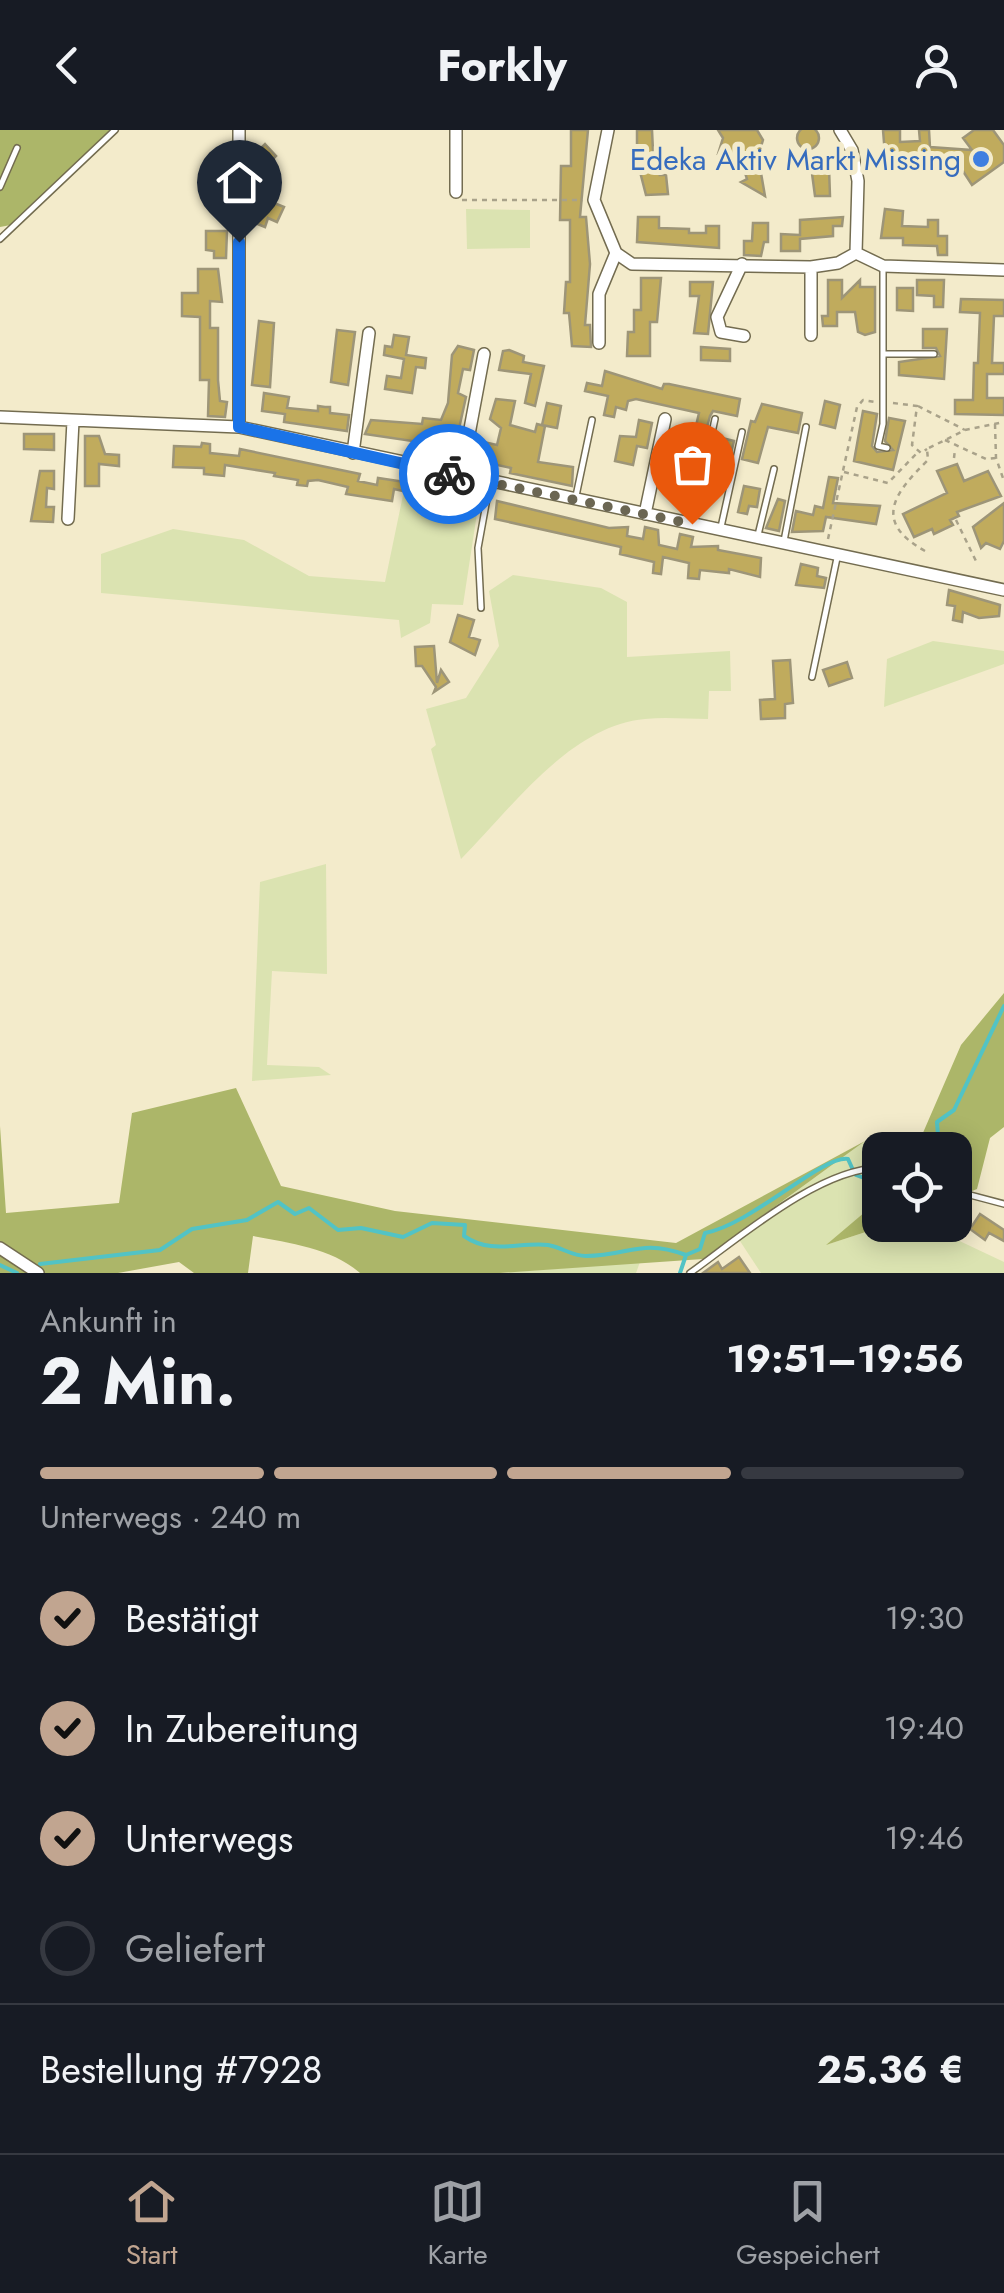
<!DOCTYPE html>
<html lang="de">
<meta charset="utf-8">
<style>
body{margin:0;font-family:Jost,sans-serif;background:#242831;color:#f1f3f6;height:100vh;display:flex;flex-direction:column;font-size:38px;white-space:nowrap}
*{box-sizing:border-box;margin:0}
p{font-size:32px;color:#9ea1a6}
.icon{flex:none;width:55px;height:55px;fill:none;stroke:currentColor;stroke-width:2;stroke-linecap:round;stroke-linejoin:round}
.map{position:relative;height:1143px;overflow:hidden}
.drawer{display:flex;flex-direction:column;background:#171b24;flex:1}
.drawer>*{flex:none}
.tools{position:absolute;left:862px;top:1002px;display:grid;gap:20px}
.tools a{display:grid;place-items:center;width:110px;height:110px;border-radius:20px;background:#171b24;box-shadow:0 5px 25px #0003;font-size:50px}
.pin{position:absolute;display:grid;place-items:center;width:85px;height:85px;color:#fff;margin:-102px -42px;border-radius:50% 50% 50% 0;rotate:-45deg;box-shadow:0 0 10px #0007}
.pin .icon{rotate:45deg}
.courier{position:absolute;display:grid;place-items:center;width:100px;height:100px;margin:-50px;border:8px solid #1a73e8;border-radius:50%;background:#fff;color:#222;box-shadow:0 2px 12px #0007}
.overview em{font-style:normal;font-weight:700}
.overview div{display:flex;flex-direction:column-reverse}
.overview{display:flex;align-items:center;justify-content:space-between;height:170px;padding:0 40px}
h1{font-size:65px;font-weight:700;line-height:75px}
.bar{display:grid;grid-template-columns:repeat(4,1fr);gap:15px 10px;align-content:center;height:120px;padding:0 40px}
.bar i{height:12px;border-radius:8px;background:#363941}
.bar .selected{background:#c1a590}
.bar p{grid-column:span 4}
.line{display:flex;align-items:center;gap:25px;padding:0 40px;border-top:2px solid #363941}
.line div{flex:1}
ol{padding:0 40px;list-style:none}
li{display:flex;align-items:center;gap:30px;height:110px}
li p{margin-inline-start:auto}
li .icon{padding:10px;border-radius:50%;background:#c1a590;color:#111;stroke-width:4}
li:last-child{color:#9ea1a6}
li i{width:55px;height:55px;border:5px solid #363941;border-radius:50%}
header{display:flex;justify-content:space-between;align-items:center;height:130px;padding:0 40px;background:#171b24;font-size:45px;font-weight:700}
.dock{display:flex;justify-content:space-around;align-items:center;height:140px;border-top:2px solid #363941;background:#171b24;font-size:28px;color:#9ea1a6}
.dock a{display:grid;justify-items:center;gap:5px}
.dock .selected{color:#c1a590}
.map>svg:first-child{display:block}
.green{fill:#dbe3b1}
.forest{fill:#acb669}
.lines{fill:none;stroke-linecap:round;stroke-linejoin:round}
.stream{stroke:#52c3c5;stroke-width:4}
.building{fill:#c0ab5d;stroke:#9d9578;stroke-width:2.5}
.lane-casing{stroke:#736c50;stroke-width:8}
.street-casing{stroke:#736c50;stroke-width:14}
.path{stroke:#a9a28a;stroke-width:2.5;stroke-dasharray:5 5;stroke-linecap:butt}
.lane{stroke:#fff;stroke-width:5}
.street{stroke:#fff;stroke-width:11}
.done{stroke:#6b6653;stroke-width:10;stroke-dasharray:0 18}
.route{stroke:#1a73e8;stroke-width:12}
.shop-dot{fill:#3f7fe0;stroke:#f3ebcb;stroke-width:4}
.labels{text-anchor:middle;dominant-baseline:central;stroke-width:10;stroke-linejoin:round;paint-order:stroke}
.shop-label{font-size:30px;fill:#366cbe;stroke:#f3ebcb;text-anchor:end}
</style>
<header><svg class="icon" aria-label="back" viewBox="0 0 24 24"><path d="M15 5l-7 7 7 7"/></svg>Forkly<svg class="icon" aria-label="person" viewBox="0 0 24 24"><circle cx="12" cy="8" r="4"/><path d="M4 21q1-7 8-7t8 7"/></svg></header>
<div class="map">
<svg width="1004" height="1143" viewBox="0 0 1004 1143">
<rect width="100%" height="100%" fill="#f3ebcb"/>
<path class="green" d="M466 79 530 80V118L467 119Z
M408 341 481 357 463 475 432 474 430 493 401 508 399 490 101 463V424L173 399 244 410 309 446 385 452Z
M513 445 601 458 627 472V527L730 521 731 561H709L708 589C687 589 665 587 645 589 569 596 511 679 461 729L431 619 436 615 426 579 466 568 499 516 489 461Z
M933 511 1004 521V534L884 577 887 529Z
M326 734 327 844 272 841 267 935 319 937 331 945 252 951 260 752Z
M865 1011 880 1020V1043L869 1052 872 1076 829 1114 887 1095H955L949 1106 1004 1132V1143H761L736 1105Z
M640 1132 636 1143H500Z"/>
<path class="forest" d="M0 0H110L16 94 0 97Z
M1004 863V997L990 1008 977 1059 955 1068V1020H909L919 1012 961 915Z
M236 958 281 1056 395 1081 676 1113 865 1011 703 1129 500 1143H360C332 1118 289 1113 253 1106L248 1143H194L179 1132 118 1143H0V996L6 1083 119 1073 132 983Z
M880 1043V1095H887L826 1115 872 1076 869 1052Z"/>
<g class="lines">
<path class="stream" d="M939 1020 937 992 954 980 1004 876
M856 1045 880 1054
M40 1134 160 1120 192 1099 247 1090 278 1072 295 1084 309 1078 338 1100 361 1098 403 1107 432 1093 465 1095 464 1106C491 1125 518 1112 548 1115 561 1117 572 1126 586 1126 629 1126 640 1108 686 1125L700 1119 705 1103C751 1095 822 1025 848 1029L853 1040
M0 1135 17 1143
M680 1143 686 1125"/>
</g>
<path class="building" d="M797 8a11 11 0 1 1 22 0a11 11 0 1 1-22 0Z
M571 0H588L580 87H586L590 134 585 195H590L591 217 572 216 569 183H564L566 152H570V90H560L561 36H571Z
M637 0H652L653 21H659L657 33H663L660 45H666L668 64 646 65 637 30Z
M718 0H757L763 10 758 26 765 66 741 52 747 49 741 30 718 24 723 8Z
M883 0H900V12L920 11 919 0H929L930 17 972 20 963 8 974 0H993L1004 15V32L972 55 959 35 926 37 925 27 903 30V37H886Z
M265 14 276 26 265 37 276 48 264 60 253 48 258 43 252 36 259 30 254 25Z
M811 36 829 37 830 66H815Z
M264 69 284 77 277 92 268 88 265 97 255 93Z
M885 79 903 81 902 96 928 97V90H938V106H947V125H938L937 116 903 115V108H881Z
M638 87H659V98L689 99V103H706V96H719V118L637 112Z
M843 87 842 96H833V106L800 109V121H781V104L800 105V90Z
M753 93H768V112H764L761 126 744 125V111H752Z
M206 101H227L226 128H214V121L206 120Z
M198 139H218L222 172 210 171V198H218V250L220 271 227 272 225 287 208 286 209 250H200V187L182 186V163H198Z
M641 148H661L657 192H650V226H627L628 202H634V180H641Z
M828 150H842V168L860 150V157H875V202L865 205 858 202 855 182H837V196H823L822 186H828Z
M917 150H944L943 177H934V166L917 165Z
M690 152H713L708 204 694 203 699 166H690Z
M897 158H913V181L897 180Z
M961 169 1004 170V186H994L992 233H1004V244H987V268H1004V285L955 284V270H973L974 233H978L980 183 960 182Z
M259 191 274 193 270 257 252 255Z
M923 199H947L944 249 899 245V232L940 226 936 218H923Z
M337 200 355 202 348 255 331 252Z
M394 205 409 207 406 225 426 228 425 238 416 237 412 263 385 259 387 246 401 248 404 229 384 225 385 216 392 217Z
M458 216 474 220 470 240 463 239 458 263 466 267 453 326 432 321 433 314 365 304 371 290 422 294 423 288 441 290 448 273 452 225Z
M701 217 730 219V231L701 230Z
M509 220 524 226 523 232 544 236 535 276 525 273 531 244 499 240 503 221Z
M605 241 662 259 664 254H669L740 269 737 286 713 281 710 286 704 308 701 307 695 351 688 350 682 365 669 362 674 337 665 335 672 313H680L683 297 695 300 699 283 636 269 628 271 626 280 616 277 614 287 604 285 608 266 585 261 587 253 602 256Z
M264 263 289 267 287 278 318 281V276L325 277H330V283L349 285 347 301 284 292 285 284 262 281Z
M496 269 515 271 510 295 535 302 537 294 545 296 538 332 573 337 572 356 510 343 511 338 484 332V312L497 315 501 298 490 289Z
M825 271 840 275 835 298 820 294Z
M547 273 561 276 557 298 542 295Z
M762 274 802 283 798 303 768 297 758 333 742 329 751 291 755 292Z
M863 281 877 284 872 316 877 322 893 320 885 311 889 288 905 291 893 340 854 331Z
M639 290 652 293 647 318 637 316 633 335 615 331 620 306 636 307Z
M24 304H54V320L24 319Z
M85 306H99L105 324 119 325V336L99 334V356H85Z
M718 307 734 311 725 348 720 347 724 326 715 324Z
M202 313 210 314V323L239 326 240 319 360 344 358 351 377 355 378 348 405 352 403 361 394 359 392 371 346 364 348 357 318 350 308 351 307 356 297 355 298 350 274 346 275 343 225 335 224 346 204 344V338L173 337 174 316 201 317Z
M957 334 964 351 988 341 1001 366 957 382 959 386 950 390 953 395 934 404 932 399 914 407 903 384 947 363 937 341Z
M40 341H54V359L47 358 46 377H54L53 392 31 391Z
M829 347 838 348 833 373 880 376 876 394 826 387 823 401 792 402 796 381 813 385 815 376 823 378Z
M744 356 760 359 757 377 749 376 747 384 738 382Z
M778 369 785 371 779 401 766 398Z
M497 371 609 398 628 397 627 406 643 409 645 397 658 400 659 415 677 419 680 404 693 407 691 417 718 416V420L761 428 760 447 729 439V443L700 440 699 449 688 448 689 433 663 427 661 444 653 443 654 432 620 424 621 417 495 389Z
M1004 373V411L1000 419 986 413 981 418 973 397Z
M801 434 818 438 817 446 826 448 824 458 796 455Z
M949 460 1000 475 999 486 979 488 963 482 962 492 953 490 955 476 947 475Z
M458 485 474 490 469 507 480 510 475 525 450 512Z
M434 516 437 553 441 540 449 552 434 562 436 557 422 536H416L415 517Z
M790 530 793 573 785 574V588L761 589 760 570 775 569 773 531Z
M847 532 852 548 829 556 823 540Z
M980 1084 1004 1100V1111L989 1103 985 1110 970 1099Z
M739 1127 750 1143H703L718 1132 722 1139Z"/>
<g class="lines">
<defs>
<path id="lane" d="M0 57 17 18
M0 109 115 0
M883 139V294L878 316 887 318
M883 224H934
M576 366 592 290
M692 394 715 289
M721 397 742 302
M758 405 774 339
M784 411 806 297
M481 478 478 418 490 352
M812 547 837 428
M955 1061 1004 1074
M690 1143C739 1108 820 1038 880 1038"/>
<path id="street" d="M840 0 852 20 858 51 856 123
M456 62V0
M616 123 632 134 811 137 838 133 856 123 883 136 1004 140
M742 134 717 187 721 202 744 206
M811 205V137
M599 213V164L616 123 594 70 608 0
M0 287 239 297 1004 460
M239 297V0
M353 323 369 203
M461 347 484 224
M645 384 665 289
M68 389 73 291
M0 1118 38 1143"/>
</defs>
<use href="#lane" class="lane-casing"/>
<use href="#street" class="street-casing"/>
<path class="path" d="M462 70H583
M893 273 917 276 912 315 921 323 927 319
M918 276 965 300
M995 294 996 328 1004 351
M945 310 986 329 996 328
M954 328 955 319
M844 342 888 353 917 323
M956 390 976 431
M828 409 857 277 863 270 875 272
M925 421C873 392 893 364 928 330L927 319 965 300 1004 292"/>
<use href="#lane" class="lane"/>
<use href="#street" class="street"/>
</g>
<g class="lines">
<path class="done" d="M449 344 692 394"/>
<path class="route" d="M239 112V297L449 344"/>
</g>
<circle class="shop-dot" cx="981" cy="29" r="10"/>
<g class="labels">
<g class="shop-label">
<text x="961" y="29">Edeka Aktiv Markt Missing</text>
</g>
</g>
</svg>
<div class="tools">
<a><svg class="icon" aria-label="locate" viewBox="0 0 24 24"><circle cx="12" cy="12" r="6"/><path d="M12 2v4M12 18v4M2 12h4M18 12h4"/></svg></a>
</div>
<div class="pin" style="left:692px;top:394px;background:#ea580c"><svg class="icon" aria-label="bag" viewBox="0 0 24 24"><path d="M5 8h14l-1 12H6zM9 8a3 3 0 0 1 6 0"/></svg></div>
<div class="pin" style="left:239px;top:112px;background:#1f2937"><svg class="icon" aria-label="home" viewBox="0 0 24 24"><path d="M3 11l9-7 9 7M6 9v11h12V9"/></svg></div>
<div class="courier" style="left:449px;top:344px"><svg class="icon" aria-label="bike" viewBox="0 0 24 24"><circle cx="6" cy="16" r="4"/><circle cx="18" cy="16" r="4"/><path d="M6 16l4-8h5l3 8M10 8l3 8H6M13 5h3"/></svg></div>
</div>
<section class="drawer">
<div class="overview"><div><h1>2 Min.</h1><p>Ankunft in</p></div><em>19:51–19:56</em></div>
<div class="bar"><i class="selected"></i><i class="selected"></i><i class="selected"></i><i></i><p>Unterwegs · 240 m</p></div>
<ol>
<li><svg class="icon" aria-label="check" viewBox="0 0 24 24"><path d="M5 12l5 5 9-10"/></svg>Bestätigt<p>19:30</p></li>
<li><svg class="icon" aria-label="check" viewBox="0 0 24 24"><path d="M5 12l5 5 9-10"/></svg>In Zubereitung<p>19:40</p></li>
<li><svg class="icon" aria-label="check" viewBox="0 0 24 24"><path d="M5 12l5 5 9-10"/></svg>Unterwegs<p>19:46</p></li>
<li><i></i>Geliefert</li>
</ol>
<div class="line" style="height:130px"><div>Bestellung #7928</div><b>25.36 €</b></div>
</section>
<nav class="dock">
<a class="selected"><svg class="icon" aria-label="home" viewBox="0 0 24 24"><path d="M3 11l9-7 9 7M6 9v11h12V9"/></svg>Start</a>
<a><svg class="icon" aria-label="map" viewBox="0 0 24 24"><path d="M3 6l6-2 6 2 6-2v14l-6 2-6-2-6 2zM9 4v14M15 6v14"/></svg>Karte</a>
<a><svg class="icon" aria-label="saved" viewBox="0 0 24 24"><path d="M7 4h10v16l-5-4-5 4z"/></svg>Gespeichert</a>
</nav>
